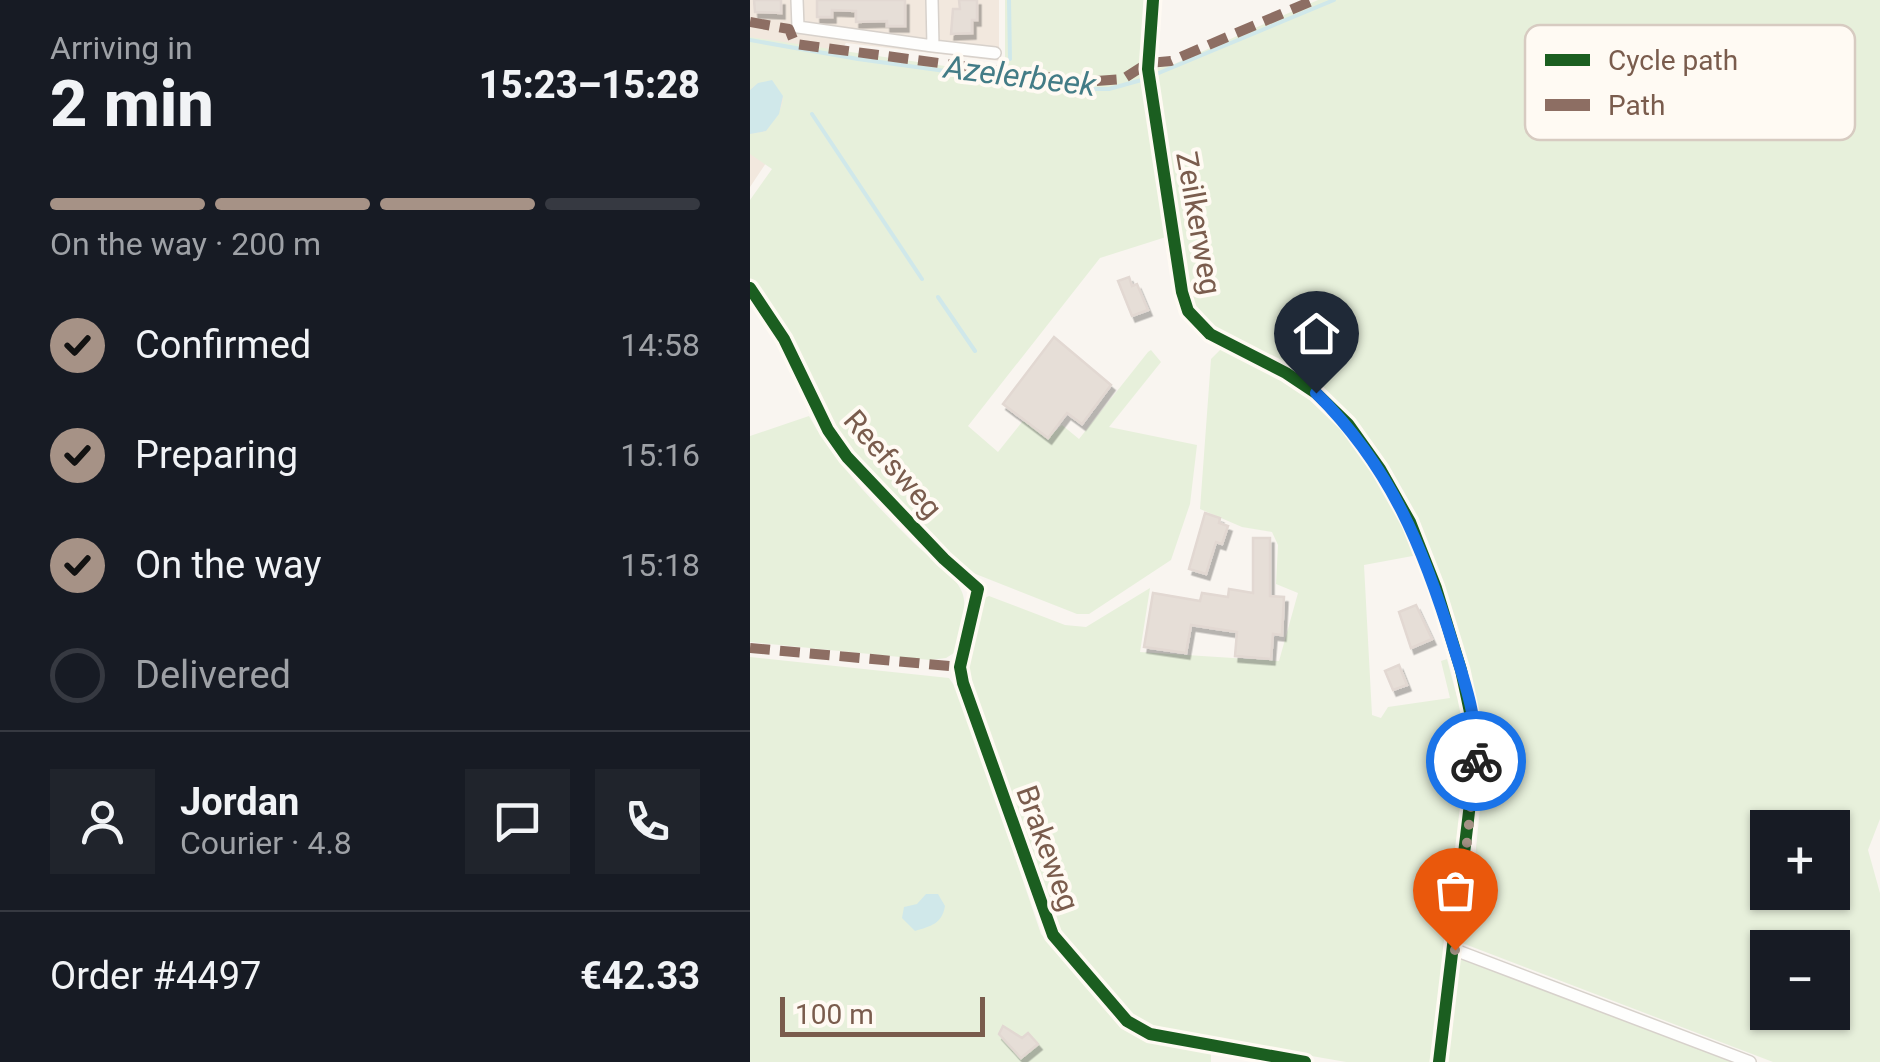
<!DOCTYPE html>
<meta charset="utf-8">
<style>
body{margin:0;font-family:Roboto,sans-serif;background:#20242c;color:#f1f3f6;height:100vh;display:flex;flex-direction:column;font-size:38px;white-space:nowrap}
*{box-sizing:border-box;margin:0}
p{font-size:32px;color:#9ea1a6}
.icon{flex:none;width:55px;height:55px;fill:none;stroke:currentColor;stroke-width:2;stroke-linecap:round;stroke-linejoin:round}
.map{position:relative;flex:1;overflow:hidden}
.details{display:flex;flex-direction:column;background:#171b24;width:750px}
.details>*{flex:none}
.tools{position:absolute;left:1000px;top:810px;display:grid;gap:20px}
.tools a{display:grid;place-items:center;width:100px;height:100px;border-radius:0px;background:#171b24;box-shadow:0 2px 8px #0004;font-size:50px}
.scale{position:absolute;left:30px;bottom:25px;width:205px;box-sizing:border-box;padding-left:10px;border:5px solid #7a5c4d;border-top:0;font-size:28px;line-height:35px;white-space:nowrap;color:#7a5c4d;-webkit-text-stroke:8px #fffaf3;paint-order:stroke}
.pin{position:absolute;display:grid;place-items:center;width:85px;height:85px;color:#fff;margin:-102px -42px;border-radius:50% 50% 50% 0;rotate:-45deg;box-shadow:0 0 10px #0007}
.pin .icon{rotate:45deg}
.courier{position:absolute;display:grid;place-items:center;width:100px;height:100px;margin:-50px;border:8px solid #1a73e8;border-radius:50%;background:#fff;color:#222;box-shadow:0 2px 12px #0007}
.head em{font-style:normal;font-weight:800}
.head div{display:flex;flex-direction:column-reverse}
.head{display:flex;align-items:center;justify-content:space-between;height:170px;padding:0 50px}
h1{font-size:65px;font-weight:800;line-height:75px}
.bar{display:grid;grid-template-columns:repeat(4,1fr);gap:15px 10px;align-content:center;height:120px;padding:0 50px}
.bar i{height:12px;border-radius:8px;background:#363941}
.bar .active{background:#a69286}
.bar p{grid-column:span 4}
.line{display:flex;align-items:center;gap:25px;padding:0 50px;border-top:2px solid #363941}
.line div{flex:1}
.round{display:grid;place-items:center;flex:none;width:105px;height:105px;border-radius:0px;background:#20242c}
ol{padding:0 50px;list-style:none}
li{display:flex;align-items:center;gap:30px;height:110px}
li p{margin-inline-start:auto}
li .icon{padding:10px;border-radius:50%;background:#a69286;color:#111;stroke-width:4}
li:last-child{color:#9ea1a6}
li i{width:55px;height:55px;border:5px solid #363941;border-radius:50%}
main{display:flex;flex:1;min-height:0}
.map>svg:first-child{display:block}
.residential{fill:#f2e8de}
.green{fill:#e7f0db;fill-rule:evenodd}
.water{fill:#d0e8ea}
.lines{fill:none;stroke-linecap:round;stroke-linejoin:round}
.stream{stroke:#d0e8ea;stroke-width:4}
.building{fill:#e6ded7;stroke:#e2d8d2;stroke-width:2.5;filter:url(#shadow)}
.street-casing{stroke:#d7d1cb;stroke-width:14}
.street{stroke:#fefefd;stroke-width:11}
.quiet{stroke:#8d6e63;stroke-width:10;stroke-dasharray:20 10;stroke-linecap:butt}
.cycleway-casing{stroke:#fffaf3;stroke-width:19}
.cycleway{stroke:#1b5e20;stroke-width:12}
.done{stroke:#a69286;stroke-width:10;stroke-dasharray:0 18}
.route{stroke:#1a73e8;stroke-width:12}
.labels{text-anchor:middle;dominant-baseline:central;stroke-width:8;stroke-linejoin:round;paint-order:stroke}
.street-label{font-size:30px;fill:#7a5c4d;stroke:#fffaf3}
.water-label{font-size:32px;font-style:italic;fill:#437c86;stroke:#fffaf3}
.key{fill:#fffaf3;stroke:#d7cbc1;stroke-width:2.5}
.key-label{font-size:28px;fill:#7a5c4d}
</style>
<main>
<section class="details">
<div class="head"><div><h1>2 min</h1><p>Arriving in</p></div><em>15:23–15:28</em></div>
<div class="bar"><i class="active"></i><i class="active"></i><i class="active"></i><i></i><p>On the way · 200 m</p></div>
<ol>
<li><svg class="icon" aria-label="check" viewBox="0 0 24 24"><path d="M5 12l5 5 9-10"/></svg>Confirmed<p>14:58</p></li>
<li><svg class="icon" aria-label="check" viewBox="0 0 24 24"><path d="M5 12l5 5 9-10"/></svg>Preparing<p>15:16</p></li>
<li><svg class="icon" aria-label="check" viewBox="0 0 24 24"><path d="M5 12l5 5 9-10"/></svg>On the way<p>15:18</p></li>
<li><i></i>Delivered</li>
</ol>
<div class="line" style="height:180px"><a class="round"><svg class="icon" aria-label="person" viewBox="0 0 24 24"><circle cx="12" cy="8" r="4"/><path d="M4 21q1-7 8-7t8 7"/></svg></a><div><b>Jordan</b><p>Courier · 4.8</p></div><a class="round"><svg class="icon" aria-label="chat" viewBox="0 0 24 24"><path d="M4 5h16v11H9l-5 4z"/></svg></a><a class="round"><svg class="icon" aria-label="phone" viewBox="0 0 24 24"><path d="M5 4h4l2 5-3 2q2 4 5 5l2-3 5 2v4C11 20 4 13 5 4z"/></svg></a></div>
<div class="line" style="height:130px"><div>Order #4497</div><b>€42.33</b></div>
</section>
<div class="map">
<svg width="1130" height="1062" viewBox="0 0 1130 1062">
<defs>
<filter id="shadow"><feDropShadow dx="3.5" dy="5.5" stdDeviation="0" flood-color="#0004"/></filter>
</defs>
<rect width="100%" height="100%" fill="#f9f5f0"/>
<path class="residential" d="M0 0H249V61L96 43 0 187Z"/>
<path class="green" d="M255 0H394L390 73 416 237 350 258 218 426 248 452 276 417 300 436 312 425 329 439 398 352 401 350 411 362 359 427 447 445 440 504 421 560 339 614H327L208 567 105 462 78 424 14 301 0 281V200L22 169 0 154V134L16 131C24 119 33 111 33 96L8 83 0 90V37L255 75Z
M568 0H1130V819L1118 850 1130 893V1062H1023L712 943 722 887 736 751 716 659 694 589 660 504 631 458 599 417 572 390 537 363 466 331 442 308 403 69 422 65ZM1018 828H1082V892H1018ZM1018 948H1082V1012H1018Z
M472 348C490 359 509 365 527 375 597 413 638 485 668 555L614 565 622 715 631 718 638 707 700 698 691 661 697 659 707 697H712L720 739 717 802 685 1062H596L395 1027 381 1017 307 929 219 683 216 659 230 600 239 596 315 625 336 627 400 588 390 652 529 661 548 593 526 584 528 545 522 532 492 527 450 509 461 359Z
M59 416C85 463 125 504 163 542 178 557 204 572 212 592 219 610 209 634 204 653L196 658 180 660 0 642V436Z
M0 657 199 678 210 694 291 934 367 1023 387 1037 461 1054V1062H0Z
M710 957 900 1031 992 1062H698Z"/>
<path class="water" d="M22 80 33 96 29 114 16 131 0 134V90L8 83Z
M176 894H188L195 906C192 924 181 926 165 931L152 918 154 907 167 904Z"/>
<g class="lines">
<path class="stream" d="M259 0 260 59
M0 40 108 59 326 89H359L395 79
M404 75 584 0
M62 114 172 279
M188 297 225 351"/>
</g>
<path class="building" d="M4 0H31V13L5 12Z
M67 0H155V26H137V21L106 22V11L82 10V17H67Z
M209 0H227V20H222V33L201 34 203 9H210Z
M379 277 382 286 387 284 398 310 382 316 368 281Z
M304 337 361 385 332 424 317 413 298 438 253 404Z
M455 513 470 518 469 523 478 526 472 544 466 542 456 574 439 569Z
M503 538H520V596L534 597 532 635 523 634 521 659 485 656 487 632 441 625 436 653 394 647 403 593 450 601 452 593 478 597 479 589 503 593Z
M666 605 682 639 661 648 649 612Z
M649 665 657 685 643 690 635 671Z
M253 1026 272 1038 278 1033 288 1044 271 1058 249 1034Z"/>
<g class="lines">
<defs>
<path id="street" d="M47 0 48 27 183 46 182 0
M403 0 398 69 432 292 438 311 460 334 536 373 566 393 598 424 630 469 660 522 686 588 711 670 727 745 689 1062
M183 46 245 53
M0 288 34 339 78 430 97 457 194 559 228 589 210 667 213 683 303 935 377 1021 400 1034 555 1062
M705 950 1000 1062"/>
</defs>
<use href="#street" class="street-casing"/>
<use href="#street" class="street"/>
<path class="quiet" d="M0 22 39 29 45 44 333 82 373 79 398 63 421 61 564 0
M0 648 210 667"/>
<defs>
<path id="cycleway" d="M403 0 398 69 432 292 438 311 460 334 536 373 566 393 598 424 630 469 660 522 686 588 711 670 727 745 689 1062
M0 288 34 339 78 430 97 457 194 559 228 589 210 667 213 683 303 935 377 1021 400 1034 555 1062"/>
</defs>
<use href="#cycleway" class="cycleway-casing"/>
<use href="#cycleway" class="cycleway"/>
</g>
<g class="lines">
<path class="done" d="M705 950 726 761"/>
<path class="route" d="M566 393C641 467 674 549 704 648 715 682 729 725 726 761"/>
</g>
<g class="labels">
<g class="street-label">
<text transform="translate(449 223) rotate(80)">Zeilkerweg</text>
<text transform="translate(143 464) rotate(49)">Reefsweg</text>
<text transform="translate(298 848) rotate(70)">Brakeweg</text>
</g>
<g class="water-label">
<text transform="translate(270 76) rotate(7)">Azelerbeek</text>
</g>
</g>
<rect x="775" y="25" width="330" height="115" rx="15" class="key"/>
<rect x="795" y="54" width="45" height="12" fill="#1b5e20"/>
<rect x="795" y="99" width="45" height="12" fill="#8d6e63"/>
<g class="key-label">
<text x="858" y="70">Cycle path</text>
<text x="858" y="115">Path</text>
</g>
</svg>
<div class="tools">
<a>+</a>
<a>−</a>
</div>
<div class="scale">100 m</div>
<div class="pin" style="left:705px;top:950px;background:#ea580c"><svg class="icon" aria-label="bag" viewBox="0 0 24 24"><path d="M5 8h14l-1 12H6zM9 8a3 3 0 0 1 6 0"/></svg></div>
<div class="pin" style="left:566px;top:393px;background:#1f2937"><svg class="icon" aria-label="home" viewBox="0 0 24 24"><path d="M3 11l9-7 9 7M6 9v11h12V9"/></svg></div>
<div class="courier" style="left:726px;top:761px"><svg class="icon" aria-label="bike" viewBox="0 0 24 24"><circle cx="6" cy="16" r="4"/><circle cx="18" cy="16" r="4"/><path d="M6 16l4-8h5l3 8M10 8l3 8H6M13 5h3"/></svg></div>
</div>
</main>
